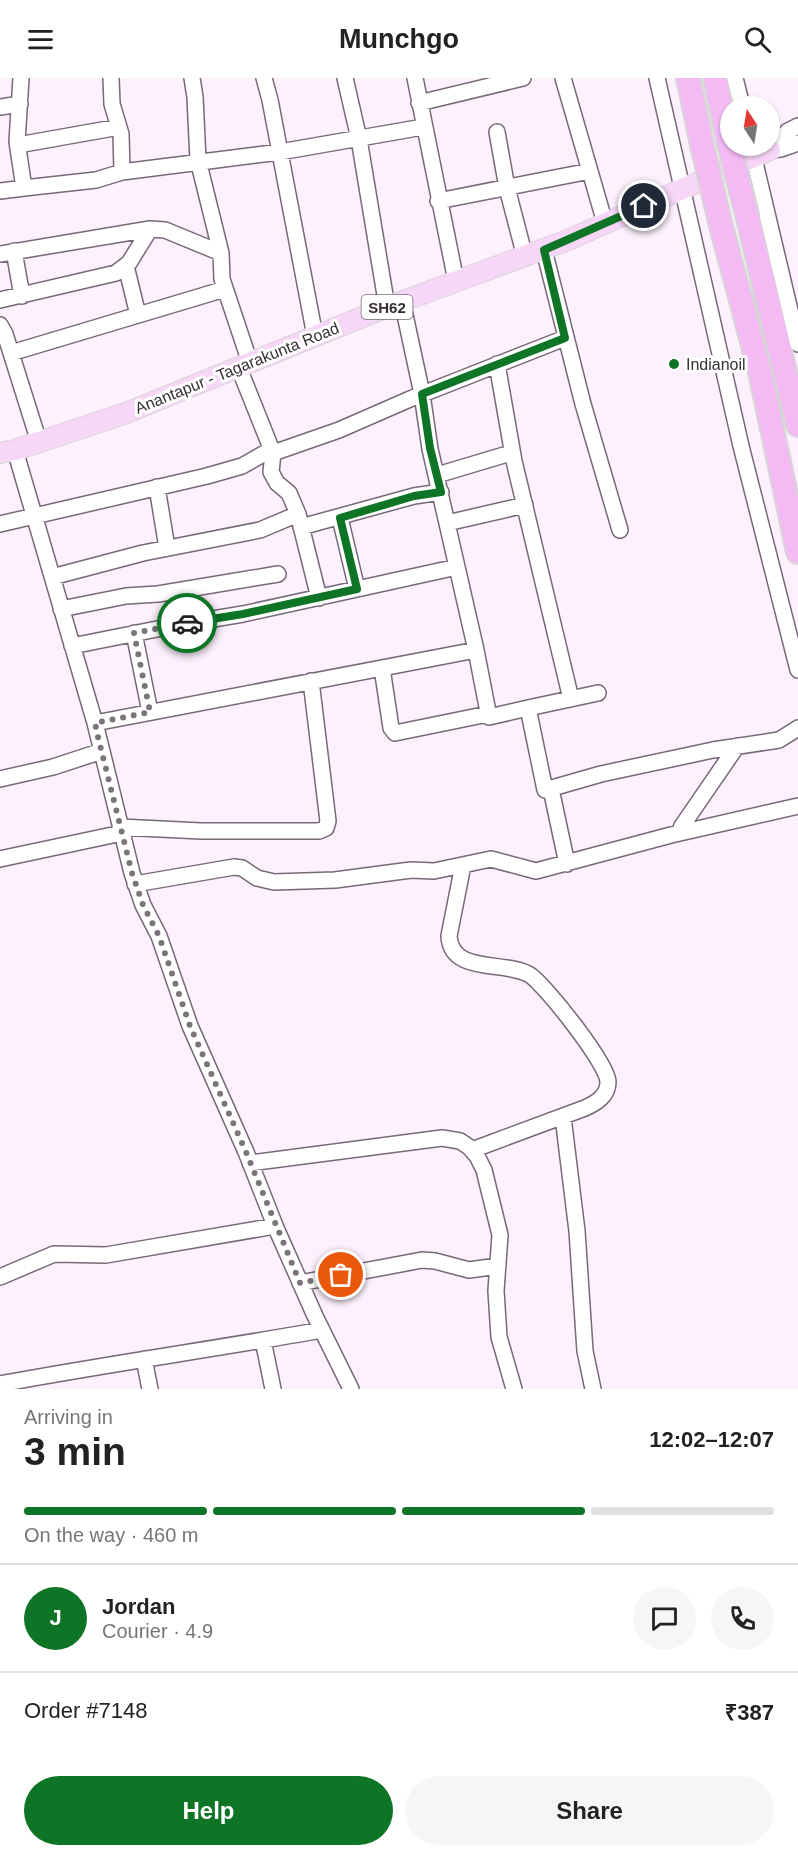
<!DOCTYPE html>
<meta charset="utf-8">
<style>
body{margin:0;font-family:Arial,sans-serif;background:#f6f6f6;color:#222;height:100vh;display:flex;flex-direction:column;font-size:22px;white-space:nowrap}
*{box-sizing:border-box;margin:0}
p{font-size:20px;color:#767676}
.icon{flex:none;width:33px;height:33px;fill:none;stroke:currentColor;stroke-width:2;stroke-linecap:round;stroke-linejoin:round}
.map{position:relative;height:1311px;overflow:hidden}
.side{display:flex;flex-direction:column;background:#fff;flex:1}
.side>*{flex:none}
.needle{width:39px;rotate:348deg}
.fabs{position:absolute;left:720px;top:18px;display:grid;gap:12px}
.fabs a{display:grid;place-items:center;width:60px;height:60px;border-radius:50%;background:#fff;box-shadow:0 2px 4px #0004;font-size:30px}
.pin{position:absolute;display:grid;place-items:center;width:51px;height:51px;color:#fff;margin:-26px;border:3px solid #fff;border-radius:50%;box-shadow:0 2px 6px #0007}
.courier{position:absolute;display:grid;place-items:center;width:60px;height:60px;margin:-30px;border:4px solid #0f7526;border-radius:50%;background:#fff;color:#222;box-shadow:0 2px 8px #0007}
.headline em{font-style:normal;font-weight:600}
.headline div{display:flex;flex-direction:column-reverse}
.headline{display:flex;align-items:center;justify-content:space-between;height:102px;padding:0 24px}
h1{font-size:39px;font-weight:600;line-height:45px}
.bar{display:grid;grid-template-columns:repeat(4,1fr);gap:9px 6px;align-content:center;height:72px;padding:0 24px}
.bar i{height:8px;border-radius:4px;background:#e0e0e0}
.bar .active{background:#0f7526}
.bar p{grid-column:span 4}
.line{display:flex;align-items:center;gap:15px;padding:0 24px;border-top:2px solid #e0e0e0}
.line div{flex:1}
.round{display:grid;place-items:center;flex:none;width:63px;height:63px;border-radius:32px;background:#f6f6f6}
.button{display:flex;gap:12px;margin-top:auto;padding:12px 24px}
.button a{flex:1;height:69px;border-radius:36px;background:#0f7526;color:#fff;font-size:24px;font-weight:600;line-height:69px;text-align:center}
.button a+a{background:#f6f6f6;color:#222}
header{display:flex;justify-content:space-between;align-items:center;height:78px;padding:0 24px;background:#fff;font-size:27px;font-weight:600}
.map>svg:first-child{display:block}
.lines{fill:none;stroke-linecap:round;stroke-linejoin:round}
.minor-casing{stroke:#786878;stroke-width:18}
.major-casing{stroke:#d7d5d7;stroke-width:22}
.highway-casing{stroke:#d7d5d7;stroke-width:26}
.minor{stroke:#fff;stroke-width:15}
.major{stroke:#f8d6f8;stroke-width:20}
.highway{stroke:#f3baf4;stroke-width:22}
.highway-bridge-casing{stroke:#d7d5d7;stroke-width:26;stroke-linecap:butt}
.highway-bridge{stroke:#f3baf4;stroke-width:22}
.done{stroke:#7c737c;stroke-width:6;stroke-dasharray:0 10.8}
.route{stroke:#0f7526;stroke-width:8}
.poi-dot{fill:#0f7526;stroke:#fff;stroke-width:2}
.labels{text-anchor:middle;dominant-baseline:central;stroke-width:6;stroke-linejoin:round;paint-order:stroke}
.shield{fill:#fff;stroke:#726d72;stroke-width:1.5}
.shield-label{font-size:15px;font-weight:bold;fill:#362f36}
.poi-label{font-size:16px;fill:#362f36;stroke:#fff;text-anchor:start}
.street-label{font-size:16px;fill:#362f36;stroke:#fff}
</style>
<header><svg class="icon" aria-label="menu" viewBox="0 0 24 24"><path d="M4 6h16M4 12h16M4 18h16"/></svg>Munchgo<svg class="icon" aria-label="search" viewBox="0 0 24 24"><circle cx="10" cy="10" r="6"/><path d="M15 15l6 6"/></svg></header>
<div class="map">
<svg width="798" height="1311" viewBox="0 0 798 1311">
<rect width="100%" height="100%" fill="#fdf1fd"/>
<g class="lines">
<defs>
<path id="minor" d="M21 0 17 64 24 110 96 102 122 94 121 56 112 26 111 0
M192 0 195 19 198 82 221 175
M264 0 270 22 315 258
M345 0 359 61 387 229
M415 0 456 203
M563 0 605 145
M657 0 741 368 798 592
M735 0 742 28
M419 25 523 0
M0 29 20 26
M497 54 507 110 525 179
M18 67 119 49
M751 68 798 266
M770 72 788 53 798 48
M770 72 781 71 798 65
M122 94 280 74 423 49
M0 113 24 110
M438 123 590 93
M544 172 583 326 620 452
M14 173 22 218
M0 176 150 151 165 152 221 175 222 201 250 285
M126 188 138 237
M0 222 116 195 129 185 150 151
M402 223 422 316 430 371 476 572 489 639 528 630 545 712 601 696 713 672 779 662 798 650
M0 247 5 256 39 364
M11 275 225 211
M497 286 514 383 571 621
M239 290 273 375 271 394 277 405 289 415 298 436 319 520
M15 372 95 645 132 795 143 827 159 858 190 948 246 1074 276 1150 315 1238 351 1311
M273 375 339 352 410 321 565 260
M437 397 504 377
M157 409 167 470
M340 440 357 511 457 489
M447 445 525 427
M0 446 207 398 242 388 272 371
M301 449 414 418 441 414
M52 499 143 475 260 452 298 436
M61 531 126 518 158 516 278 496
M134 555 150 634
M72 568 177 547 243 536 357 511
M382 590 391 650 395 655 488 636
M528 630 598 615
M95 645 476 572
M0 701 53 689 102 673
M551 711 567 786
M120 749 201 753H319L326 750 328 743 311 603
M679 755 682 748 737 668
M0 781 122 755
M463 787 449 858C451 897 506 882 530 897 545 907 608 986 608 1004 608 1018 596 1025 585 1030L472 1072
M135 806 234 789 242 790 257 800 274 804 335 802 411 792 434 793 491 781 536 793 671 757 798 728
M563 1039 577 1153 585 1273 593 1311
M250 1085 442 1060 460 1063 469 1069 477 1078 484 1092 500 1157 496 1213 499 1259 514 1311
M0 1199 54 1176 106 1177 275 1148
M300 1205 422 1182 435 1183 469 1192 498 1188
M263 1262 273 1311
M144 1281 150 1311
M0 1306C107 1286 215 1271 322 1252"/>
<path id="major" d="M0 375 15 372 126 335 387 229 568 162 770 72"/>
<path id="highway" d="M688 0 702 67
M715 0 728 62
M748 141 798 347
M721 148 760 294 798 474"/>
</defs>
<use href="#minor" class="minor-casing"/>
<use href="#major" class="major-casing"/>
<use href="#highway" class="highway-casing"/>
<use href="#minor" class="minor"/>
<use href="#major" class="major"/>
<use href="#highway" class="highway"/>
<defs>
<path id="highway-bridge" d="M728 62 748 141
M702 67 721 148"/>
</defs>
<use href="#highway-bridge" class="highway-bridge-casing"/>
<use href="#highway-bridge" class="highway-bridge"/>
</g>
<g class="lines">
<path class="done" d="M187 545 134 555 150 634 95 645 98 659 132 795 143 827 159 858 190 948 246 1074 300 1205 341 1197"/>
<path class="route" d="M187 545 243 536 357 511 340 440 414 418 441 414 430 370 422 316 565 260 544 172 644 128"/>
</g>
<circle class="poi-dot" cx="674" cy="286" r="6"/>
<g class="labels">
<rect class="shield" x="361.5" y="217" width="51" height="24" rx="4.5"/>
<g class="shield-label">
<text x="387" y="229">SH62</text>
</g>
<g class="poi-label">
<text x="686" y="286">Indianoil</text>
</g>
<g class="street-label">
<text transform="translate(237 290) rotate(-22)">Anantapur - Tagarakunta Road</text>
</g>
</g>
</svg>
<div class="fabs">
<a><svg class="needle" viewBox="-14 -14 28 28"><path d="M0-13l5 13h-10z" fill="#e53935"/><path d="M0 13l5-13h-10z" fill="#767676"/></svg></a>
</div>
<div class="pin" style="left:341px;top:1197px;background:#ea580c"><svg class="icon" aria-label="bag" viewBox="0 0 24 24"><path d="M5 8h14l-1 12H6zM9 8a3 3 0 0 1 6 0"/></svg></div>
<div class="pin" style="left:644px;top:128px;background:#1f2937"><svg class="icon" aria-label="home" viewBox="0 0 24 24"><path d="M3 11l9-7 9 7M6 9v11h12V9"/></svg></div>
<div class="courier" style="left:187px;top:545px"><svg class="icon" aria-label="car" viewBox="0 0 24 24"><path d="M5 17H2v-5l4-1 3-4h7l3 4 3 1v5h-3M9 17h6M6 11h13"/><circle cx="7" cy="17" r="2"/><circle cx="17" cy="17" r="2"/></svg></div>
</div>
<section class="side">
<div class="headline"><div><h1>3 min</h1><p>Arriving in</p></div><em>12:02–12:07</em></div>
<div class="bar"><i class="active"></i><i class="active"></i><i class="active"></i><i></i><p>On the way · 460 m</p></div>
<div class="line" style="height:108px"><b class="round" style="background:#0f7526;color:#fff">J</b><div><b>Jordan</b><p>Courier · 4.9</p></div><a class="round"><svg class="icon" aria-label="chat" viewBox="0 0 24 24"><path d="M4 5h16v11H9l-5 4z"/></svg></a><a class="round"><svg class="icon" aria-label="phone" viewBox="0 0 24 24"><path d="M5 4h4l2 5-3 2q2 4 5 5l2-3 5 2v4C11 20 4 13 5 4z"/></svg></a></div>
<div class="line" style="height:78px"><div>Order #7148</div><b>₹387</b></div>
<div class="button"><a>Help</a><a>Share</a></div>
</section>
